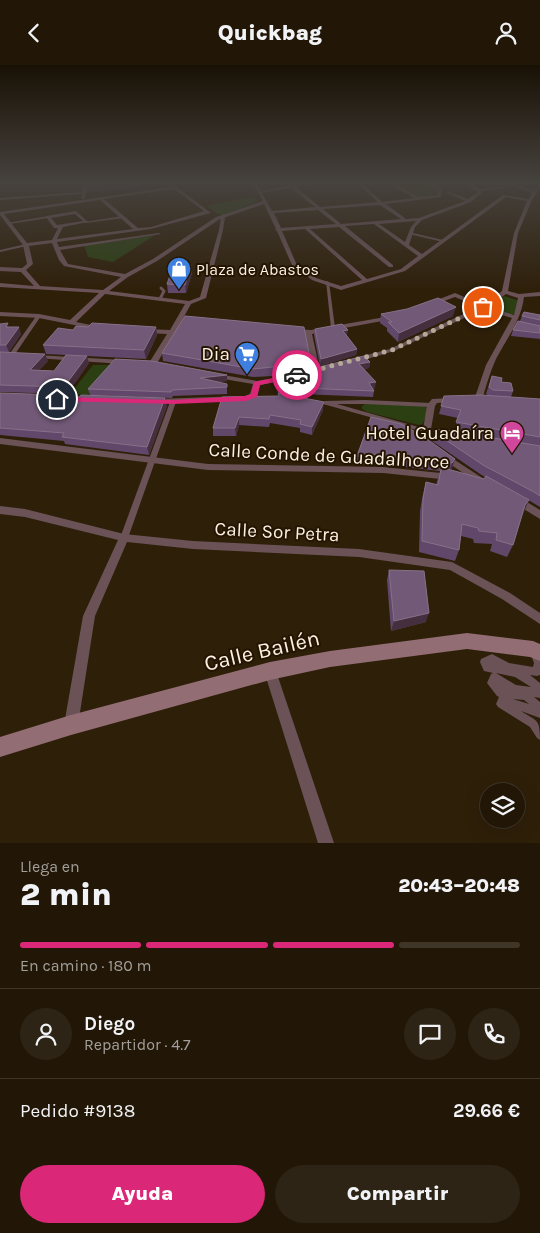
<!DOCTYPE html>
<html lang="es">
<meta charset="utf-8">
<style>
body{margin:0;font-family:Karla,sans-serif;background:#2e2415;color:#f1f3f6;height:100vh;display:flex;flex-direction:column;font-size:19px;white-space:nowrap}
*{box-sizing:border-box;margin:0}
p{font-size:16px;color:#a29f9b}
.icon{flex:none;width:28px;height:28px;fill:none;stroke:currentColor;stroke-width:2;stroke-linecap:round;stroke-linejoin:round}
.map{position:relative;height:778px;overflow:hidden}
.details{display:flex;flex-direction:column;background:#221707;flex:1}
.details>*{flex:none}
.tools{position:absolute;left:480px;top:718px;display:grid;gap:10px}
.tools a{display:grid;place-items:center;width:45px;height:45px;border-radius:50%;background:#221707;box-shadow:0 5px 20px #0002,0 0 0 1px #3f3628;font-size:25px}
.pin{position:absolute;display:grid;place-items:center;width:42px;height:42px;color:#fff;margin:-21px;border:2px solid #fff;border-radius:50%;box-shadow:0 1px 5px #0007}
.courier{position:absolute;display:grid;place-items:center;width:50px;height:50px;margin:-25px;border:4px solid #db2777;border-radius:50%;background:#fff;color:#222;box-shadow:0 1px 6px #0007}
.overview em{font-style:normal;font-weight:800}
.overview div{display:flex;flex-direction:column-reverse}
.overview{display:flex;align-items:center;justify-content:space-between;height:85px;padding:0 20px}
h1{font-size:32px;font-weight:800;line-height:38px}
.bar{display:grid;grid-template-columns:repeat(4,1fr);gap:8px 5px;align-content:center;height:60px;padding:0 20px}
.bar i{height:6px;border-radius:4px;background:#3f3628}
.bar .current{background:#db2777}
.bar p{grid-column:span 4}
.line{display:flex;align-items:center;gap:12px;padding:0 20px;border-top:1px solid #3f3628}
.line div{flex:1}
.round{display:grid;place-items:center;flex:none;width:52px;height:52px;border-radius:26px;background:#2e2415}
.cta{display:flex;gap:10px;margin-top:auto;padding:10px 20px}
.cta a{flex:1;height:58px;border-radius:30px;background:#db2777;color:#fff;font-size:20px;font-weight:800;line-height:58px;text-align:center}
.cta a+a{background:#2e2415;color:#f1f3f6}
header{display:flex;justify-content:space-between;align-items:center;height:65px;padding:0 20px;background:#221707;font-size:22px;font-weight:800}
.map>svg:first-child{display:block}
.green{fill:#2c3f13}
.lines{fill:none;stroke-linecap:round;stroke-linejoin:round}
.service{stroke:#6a5257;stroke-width:3}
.pedestrian{fill:#6a5257;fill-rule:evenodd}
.minor{fill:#6a5257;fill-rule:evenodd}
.tertiary{fill:#6a5257;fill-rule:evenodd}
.secondary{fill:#936d74;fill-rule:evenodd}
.wall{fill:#61476a}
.shaded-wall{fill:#452f3e}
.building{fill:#715977;stroke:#877188}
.route{fill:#db2777}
.done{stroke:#b4a897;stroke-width:5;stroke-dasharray:0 9}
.labels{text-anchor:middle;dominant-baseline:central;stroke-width:4;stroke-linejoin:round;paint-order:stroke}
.far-poi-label{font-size:16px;fill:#fcf1e4;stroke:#241501;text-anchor:start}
.poi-label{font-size:19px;fill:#fcf1e4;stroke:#241501;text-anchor:end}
.street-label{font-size:19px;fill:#fcf1e4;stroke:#241501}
.near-street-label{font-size:22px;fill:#fcf1e4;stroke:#241501}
</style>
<header><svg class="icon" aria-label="back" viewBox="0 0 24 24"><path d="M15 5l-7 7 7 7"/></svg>Quickbag<svg class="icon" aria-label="person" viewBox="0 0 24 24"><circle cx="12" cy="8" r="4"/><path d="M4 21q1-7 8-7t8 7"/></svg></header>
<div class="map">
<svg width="540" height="778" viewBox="0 0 540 778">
<rect width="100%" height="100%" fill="#2e1f09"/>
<path class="green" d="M421 117 438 125 437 129 419 132 397 121Z
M252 132 258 136 223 150 218 149 206 141Z
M155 170 113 197 88 192 84 180Z
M504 231 517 235 520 237 515 249H508L489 240 500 232Z
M93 300H112L88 330 70 329Z
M367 338 424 341 428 344 423 359 419 360 367 347 362 344V341Z"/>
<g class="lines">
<path class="service" d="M160 234 164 226 161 223"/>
<path class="pedestrian" d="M48 151H49V153L9 159 7 158Z
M123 151H124V153L86 158 84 157Z
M223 151 225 152 223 165 221 166 219 165 221 152Z
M409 167 443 175 445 176 443 177 409 169Z
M26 179 28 180 27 181 0 187V185Z
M326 216 329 217 335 263 333 264 331 263Z
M37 250 41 251 13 292H9L8 291Z
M173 335 176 337 128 473 127 475 124 476 121 475 120 473 170 337Z
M365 335 431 338 434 340 431 342 365 339H337L429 365 430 366 427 368 323 339 322 338 325 336Z
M534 583 537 584 540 591V610L537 611 530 610 540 618V633L534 632 540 637V653L521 646C538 657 540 654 540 675L537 673 530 662 498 642 496 639 499 632 497 631 487 618 491 609 493 608 484 606 480 597 481 594 492 589 509 598 533 602 534 598 530 587 531 584ZM496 608 515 612 531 622 516 620ZM513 634 524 635 529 639Z"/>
<path class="minor" d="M84 117H88L85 133 83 134 81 133 82 129 0 135V133L82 127Z
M165 117H170L211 148 151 164 57 177 59 182 159 168 161 169 60 185 68 199 125 209 153 194 216 152 263 136 252 117H256L261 126 307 117H318L296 122 320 142 378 137 356 117H361L382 137 414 133 386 117H395L392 118 419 132 437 130 439 125 423 117H429L442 123 441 132 386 139 406 154 419 153 465 136 447 128V126L468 134 478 127 464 117H469L479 124 505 121 504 123 482 126V128L471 137 422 155 415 162 409 180 422 189 503 130 529 134 532 128 503 117H510L534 126 540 118V122L532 135 518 168 508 226 519 229 540 227V231L524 232C521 256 507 273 496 294 490 307 486 321 482 335L478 337 474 335 486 300 512 253 483 244 394 286 354 298 350 296 351 294 390 284 478 242 455 232 431 241 428 239 429 238 455 228 483 240 502 226 514 168 527 136 506 132 405 206 341 225 312 215 292 200 277 166 275 165 276 164 264 139 220 154 157 196 128 212 109 226 189 236 200 232 219 165 221 164 223 165 206 233 191 239 176 266V267L174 269 156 300H153L149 298 167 269 146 268 143 266 146 264 170 265 185 239 105 229 76 257 101 262V264L99 265 39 253 0 251V247L39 249 70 255 99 228 0 222V218L34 221 21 207 0 206V202L22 203 27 199 23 180 0 150V147L171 122ZM291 123 315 142 272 146 262 128ZM174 124 204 146 151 162 138 163 104 134ZM100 135 133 164 57 174 63 162 88 157 76 146 46 151V152L54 163H58L52 175 27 178 4 149ZM380 140 401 154 341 159 323 144ZM318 145 336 159 281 163 274 148ZM75 149 83 156 57 160 51 153ZM416 156 411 162 405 177 379 159ZM374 159 418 191 401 204 367 214 310 164 339 162 389 202H393V200L345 161ZM305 164 362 215 341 221 316 213 296 198 282 166ZM52 178 59 195 64 201 121 212 103 225 40 221 26 205 33 199 29 181ZM506 229 518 233 514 250 488 242Z
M391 251 393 252V254L312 269 320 306 316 308 312 306 305 269 293 268 290 266 293 264 311 265Z
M37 290 123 295 127 297 123 299 35 293V291Z
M212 308 257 316 286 311 290 313 286 315 260 320 257 332 246 335 155 338 151 336 155 334 245 331 250 329 253 319 212 312Z
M452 333H455L456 335 455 337 437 338 435 341 429 376 434 381 433 383H427L421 377 427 340 432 334Z
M0 373 208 399 383 402 450 409 453 410 455 412 453 414 450 415 383 408 208 405 0 379Z
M444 388 484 414 486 416 484 418H478L441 393 440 391Z
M517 431 540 445V454L514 438 512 435 514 432Z
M0 441 25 444 124 469 193 476 359 484 452 497 510 528 540 548V559L502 534 450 505 359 492 193 484 127 477 95 551 78 660 76 665 71 667 66 665 64 660 83 551 118 475 25 452 0 449Z
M270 600 274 602 276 606 334 778H318L264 606 266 602Z"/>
<path class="tertiary" d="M0 117H12L0 120Z"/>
<path class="secondary" d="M467 568 533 576 540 579V596L530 592 467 584 330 602 270 615 71 670 0 692V672L71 650 270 597 330 586Z"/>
</g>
<path class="wall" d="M191 200 192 208 186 228H168L167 219Z
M381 249 453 251 398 277 387 266V263L380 258Z
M540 250V274L511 271 513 265 520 256 522 251Z
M0 259 9 262 21 269 9 287H0Z
M88 262H156L157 270 146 294 46 289 43 280 73 265Z
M315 264 347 271 357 284 356 290 320 301 314 270Z
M0 287 48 296 39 305 54 306 89 298 67 329 0 327Z
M162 288 310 303 273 311 253 312 163 296Z
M370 297 369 303 364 304 375 323 373 324 374 326 373 332 278 328 275 319V313Z
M227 310V316L218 317 227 319V329L173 331 172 333 90 330 88 324Z
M492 311 513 326 511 332 540 334V442L525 433 524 447 523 448 513 480 507 492 490 486 492 479 474 478 473 474 461 471 459 485 455 496 419 487 420 446 423 429 426 417 436 420 440 406 386 400 374 397 372 399 356 400 357 391 371 352 455 394 452 403 451 405 484 414 485 412 480 409 432 376 435 364 454 366 458 353 439 349 444 331H490L486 329Z
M0 328 60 332 167 341 149 390 65 379 64 376 0 370Z
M222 332 323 345 312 370 300 367V363L270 358 269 362 239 360 236 371H213V363Z
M389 505 426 557 391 566 387 515Z"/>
<path class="shaded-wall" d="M87 117H134V124L89 127Z
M191 200 192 208 186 228 185 220Z
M456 242 453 251 398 277 399 268Z
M19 262 21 269 9 287 6 280Z
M156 262 157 270 146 294 144 285Z
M348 265 347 271 343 266Z
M357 284 356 290 320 301 321 294Z
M45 289 48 296 33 312 30 305Z
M87 291 89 298 67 329 64 322Z
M310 294V303L273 311V302Z
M370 297 369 303 359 305V299Z
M227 310V316L201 320 200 313Z
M376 317 375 323 368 324 369 318Z
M165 333 167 341 149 390 147 382Z
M324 337 323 345 312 370V362Z
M239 352V360L236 371 235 363Z
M375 389 374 397 372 399 373 391Z
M455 394 452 403 449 407 452 398Z
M529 435 524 447 519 451 525 440Z
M429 548 426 557 391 566 394 556Z"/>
<path class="building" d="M174 199 191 200 185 220 167 219Z
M438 233 456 242 399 268 388 257H392L381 249 407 244Z
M524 247 540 250V255L522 251Z
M185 251 304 262 310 294 273 302 253 304 162 288Z
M518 256 540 261V268L513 265Z
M8 258 6 262H19L6 280H0V259Z
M92 258 156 262 144 285 43 280 58 263 73 265 76 261 88 262Z
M342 259 348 265 343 266 357 284 321 294 315 264Z
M0 287 45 289 30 305 54 306 66 290 87 291 64 322 0 320Z
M364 291 370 297 359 299 376 317 369 318 374 326 278 322 275 313Z
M115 294 152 296 227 310 200 313 227 319V322L172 325 171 327 88 324Z
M492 311 502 313 501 317 511 318 513 326 493 325 489 322Z
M0 328 59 330 58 332H79L81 330 165 333 147 382 62 372 64 368 0 363Z
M278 328 324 337 312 362 300 359 301 355 270 350 269 354 239 352 235 363H213L222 332 279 331Z
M481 330 540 334V372L456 357 461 345 441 341 444 331Z
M371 352 401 359 423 371 455 394 452 398 388 392 375 389 373 391H357Z
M435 364 453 366 540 381V431L534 427 483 400 434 367Z
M441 404 451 405 484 414 486 411 529 435 525 440 513 480 496 475 497 468 479 466 478 463 462 459 459 485 422 476 423 434 426 417 438 420Z
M389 505 424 506 429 548 394 556Z"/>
<linearGradient id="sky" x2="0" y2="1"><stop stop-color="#191105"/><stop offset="0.52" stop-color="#46423e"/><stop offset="1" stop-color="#46423e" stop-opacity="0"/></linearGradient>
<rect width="540" height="226" fill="url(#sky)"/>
<path class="route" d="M297 308 300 310 299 312 260 320 257 332 246 336 173 339 57 336 53 334 57 332 173 335 245 331 251 329 254 317Z"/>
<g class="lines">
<path class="done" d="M297 310 392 285 483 242"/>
</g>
<defs>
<symbol id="shop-pin" viewBox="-11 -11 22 30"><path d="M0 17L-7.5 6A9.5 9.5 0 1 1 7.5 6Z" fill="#3f7fe0" stroke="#241501"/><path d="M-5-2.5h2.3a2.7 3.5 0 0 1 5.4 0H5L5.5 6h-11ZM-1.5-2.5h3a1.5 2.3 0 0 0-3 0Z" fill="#fff"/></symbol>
<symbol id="supermarket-pin" viewBox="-11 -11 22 30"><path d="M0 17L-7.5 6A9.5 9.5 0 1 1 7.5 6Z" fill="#3f7fe0" stroke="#241501"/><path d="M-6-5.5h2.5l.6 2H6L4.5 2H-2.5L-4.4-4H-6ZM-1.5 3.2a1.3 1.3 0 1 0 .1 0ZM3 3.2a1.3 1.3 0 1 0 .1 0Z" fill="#fff"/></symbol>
<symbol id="hotel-pin" viewBox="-11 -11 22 30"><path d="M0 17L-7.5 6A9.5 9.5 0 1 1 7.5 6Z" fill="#d1479c" stroke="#241501"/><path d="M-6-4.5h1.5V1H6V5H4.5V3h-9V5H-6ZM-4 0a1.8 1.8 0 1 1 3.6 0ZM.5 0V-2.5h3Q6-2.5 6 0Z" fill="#fff"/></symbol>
</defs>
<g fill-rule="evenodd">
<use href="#shop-pin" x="165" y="190" width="28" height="38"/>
<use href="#supermarket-pin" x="233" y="275" width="28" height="38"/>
<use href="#hotel-pin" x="498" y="354" width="28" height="38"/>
</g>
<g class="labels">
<g class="far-poi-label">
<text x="196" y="204">Plaza de Abastos</text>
</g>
<g class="poi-label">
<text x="230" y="289">Dia</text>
<text x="494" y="368">Hotel Guadaíra</text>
</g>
<g class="street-label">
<text transform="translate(329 391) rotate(3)">Calle Conde de Guadalhorce</text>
<text transform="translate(277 467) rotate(3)">Calle Sor Petra</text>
</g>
<g class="near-street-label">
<text transform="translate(262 586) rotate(-13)">Calle Bailén</text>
</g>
</g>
</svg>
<div class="tools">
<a><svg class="icon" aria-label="layers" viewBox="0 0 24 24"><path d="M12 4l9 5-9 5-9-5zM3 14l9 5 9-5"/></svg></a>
</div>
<div class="pin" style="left:483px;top:242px;background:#ea580c"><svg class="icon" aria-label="bag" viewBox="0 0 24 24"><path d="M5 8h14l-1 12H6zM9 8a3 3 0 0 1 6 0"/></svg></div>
<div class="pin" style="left:57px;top:334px;background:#1f2937"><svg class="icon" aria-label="home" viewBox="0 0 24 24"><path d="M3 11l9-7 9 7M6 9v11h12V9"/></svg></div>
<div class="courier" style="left:297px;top:310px"><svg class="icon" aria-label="car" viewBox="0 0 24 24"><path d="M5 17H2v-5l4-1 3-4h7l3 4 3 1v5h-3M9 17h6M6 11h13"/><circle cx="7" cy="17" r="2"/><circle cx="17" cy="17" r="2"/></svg></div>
</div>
<section class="details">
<div class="overview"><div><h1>2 min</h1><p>Llega en</p></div><em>20:43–20:48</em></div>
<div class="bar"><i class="current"></i><i class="current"></i><i class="current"></i><i></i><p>En camino · 180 m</p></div>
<div class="line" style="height:90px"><a class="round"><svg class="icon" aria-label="person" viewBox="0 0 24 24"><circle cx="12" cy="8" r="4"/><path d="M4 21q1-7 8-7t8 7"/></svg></a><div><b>Diego</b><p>Repartidor · 4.7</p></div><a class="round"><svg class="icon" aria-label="chat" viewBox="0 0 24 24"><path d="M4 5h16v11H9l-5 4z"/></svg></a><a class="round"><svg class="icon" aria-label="phone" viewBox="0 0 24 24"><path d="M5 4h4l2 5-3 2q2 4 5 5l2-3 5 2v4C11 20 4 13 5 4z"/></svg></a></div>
<div class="line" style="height:65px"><div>Pedido #9138</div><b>29.66 €</b></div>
<div class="cta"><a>Ayuda</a><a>Compartir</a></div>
</section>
